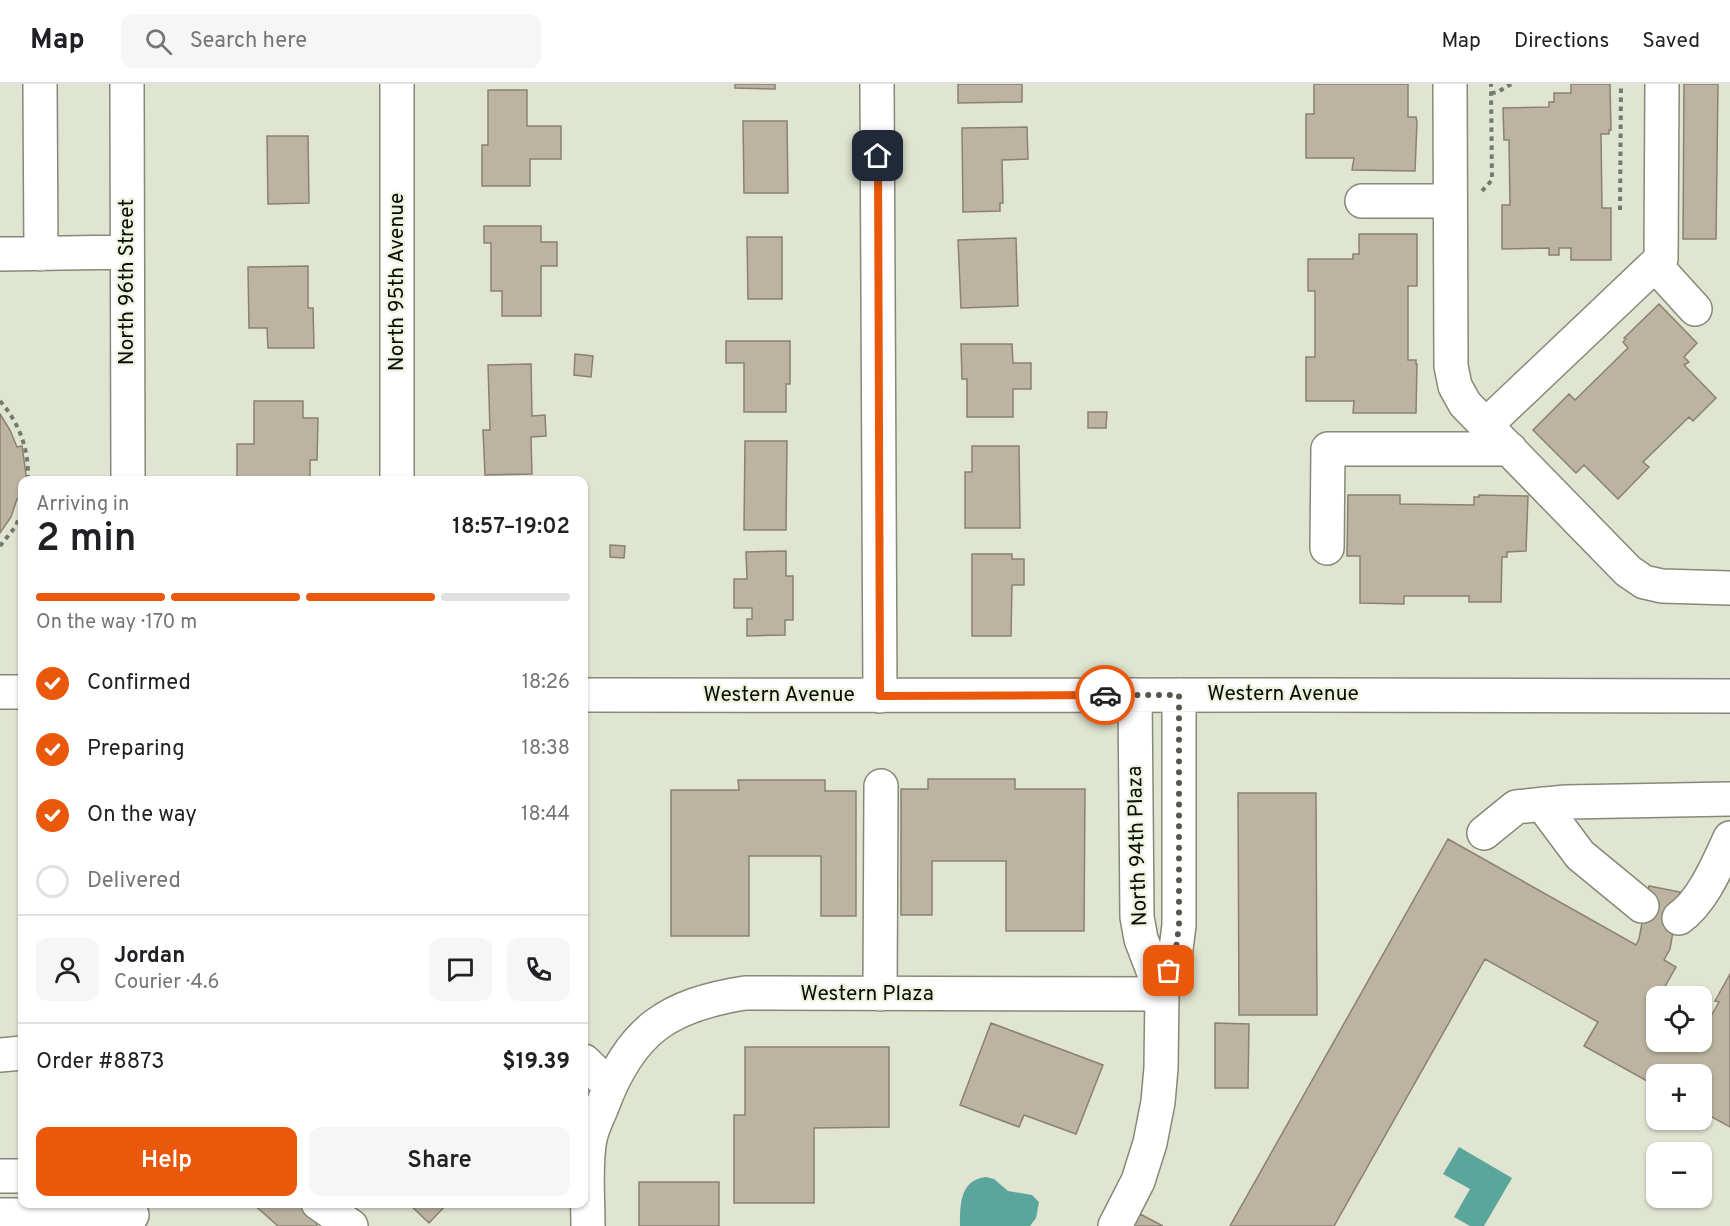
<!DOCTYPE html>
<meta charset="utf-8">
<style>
body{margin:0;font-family:Overpass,sans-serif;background:#f6f6f6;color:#202124;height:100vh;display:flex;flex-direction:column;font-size:22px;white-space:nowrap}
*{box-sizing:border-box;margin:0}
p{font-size:20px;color:#757577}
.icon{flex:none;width:33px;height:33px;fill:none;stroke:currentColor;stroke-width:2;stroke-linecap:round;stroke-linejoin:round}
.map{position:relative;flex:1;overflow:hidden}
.panel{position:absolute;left:18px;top:392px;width:570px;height:732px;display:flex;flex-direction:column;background:#fff;border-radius:12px;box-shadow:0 2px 4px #0004}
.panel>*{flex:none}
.fabs{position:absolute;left:1646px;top:902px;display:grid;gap:12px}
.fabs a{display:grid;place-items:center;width:66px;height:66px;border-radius:12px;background:#fff;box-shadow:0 2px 4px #0004;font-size:30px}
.pin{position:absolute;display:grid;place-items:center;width:51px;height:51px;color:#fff;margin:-26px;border-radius:12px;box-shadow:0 3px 9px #0006}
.courier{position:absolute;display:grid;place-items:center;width:60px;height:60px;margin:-30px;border:4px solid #ea580c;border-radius:50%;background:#fff;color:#222;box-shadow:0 2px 8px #0007}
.headline em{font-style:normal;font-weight:600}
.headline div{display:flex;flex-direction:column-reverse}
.headline{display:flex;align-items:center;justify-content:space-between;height:102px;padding:0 18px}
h1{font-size:39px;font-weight:600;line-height:45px}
.bar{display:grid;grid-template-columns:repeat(4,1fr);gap:9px 6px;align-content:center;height:72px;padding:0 18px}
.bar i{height:8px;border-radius:4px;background:#e0e0e0}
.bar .current{background:#ea580c}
.bar p{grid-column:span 4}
.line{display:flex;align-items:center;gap:15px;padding:0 18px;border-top:2px solid #e0e0e0}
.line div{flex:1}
.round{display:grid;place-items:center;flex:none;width:63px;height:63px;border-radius:12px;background:#f6f6f6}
ol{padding:0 18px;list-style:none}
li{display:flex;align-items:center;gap:18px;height:66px}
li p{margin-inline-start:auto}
li .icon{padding:6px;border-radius:50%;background:#ea580c;color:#fff;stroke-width:4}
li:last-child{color:#757577}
li i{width:33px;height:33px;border:3px solid #e0e0e0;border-radius:50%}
.primary-button{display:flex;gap:12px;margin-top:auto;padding:12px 18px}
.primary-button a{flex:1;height:69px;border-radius:12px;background:#ea580c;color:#fff;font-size:24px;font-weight:600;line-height:69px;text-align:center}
.primary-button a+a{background:#f6f6f6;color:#202124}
header{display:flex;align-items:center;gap:36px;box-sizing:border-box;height:84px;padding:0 30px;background:#fff;border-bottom:2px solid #e0e0e0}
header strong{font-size:28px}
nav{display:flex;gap:33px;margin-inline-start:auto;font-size:21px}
.search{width:420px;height:54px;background:#f6f6f6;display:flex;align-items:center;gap:15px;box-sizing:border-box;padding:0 21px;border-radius:12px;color:#757577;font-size:22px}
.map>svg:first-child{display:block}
.water{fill:#5aa59c}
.building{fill:#bcb3a0;stroke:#8a8170;stroke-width:1.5}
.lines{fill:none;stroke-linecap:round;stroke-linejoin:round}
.minor-casing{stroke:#858977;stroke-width:36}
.path{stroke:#75796c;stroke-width:4;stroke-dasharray:4.5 4.5;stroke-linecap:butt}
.minor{stroke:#fff;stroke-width:33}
.done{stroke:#55584d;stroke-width:6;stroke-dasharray:0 10.8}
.route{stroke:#ea580c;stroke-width:8}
.labels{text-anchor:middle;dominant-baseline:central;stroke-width:4.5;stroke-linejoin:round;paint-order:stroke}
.street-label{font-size:21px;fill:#0a0c06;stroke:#edf3de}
</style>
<header>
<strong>Map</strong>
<div class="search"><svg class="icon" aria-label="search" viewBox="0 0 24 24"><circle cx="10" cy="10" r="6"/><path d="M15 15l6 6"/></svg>Search here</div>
<nav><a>Map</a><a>Directions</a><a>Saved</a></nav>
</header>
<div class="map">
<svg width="1730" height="1142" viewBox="0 0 1730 1142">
<rect width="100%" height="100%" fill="#e0e5d1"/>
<path class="water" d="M1459 1063 1512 1094 1484 1142H1470L1454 1133 1470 1105 1443 1090Z
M986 1093 994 1095 1008 1107 1032 1111 1039 1118 1036 1134 1030 1142H960C960 1120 960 1096 986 1093Z"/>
<path class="building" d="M735 0H775V5L735 4Z
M958 0H1022V18L958 19Z
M1314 0H1408V33H1416L1417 38 1415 87 1352 86 1354 74H1306V30H1314Z
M1571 0H1610L1611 46H1609V50H1601L1602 124H1611V176H1571V164H1559V171H1549V164L1502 165V121H1510L1509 56H1504L1503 24 1549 23V18H1554V9H1571Z
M1684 0H1718L1716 155H1683Z
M488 6H527V42H561V75H530V102H482V61H488Z
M743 37H787L788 109H744Z
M1027 43 1028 75 1002 76 1003 119H1000V127L963 128 962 44Z
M267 52H308L309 119 268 120Z
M484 142H541V158H557V182H541V232H502V207H491V159H484Z
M1359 150H1417V202H1408V276H1416V280H1417L1416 329H1353L1354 317H1306V273H1315V207H1308V175H1353V170H1359Z
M747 153H782V215H748Z
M1016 154 1018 222 961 224 958 156Z
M308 182V224H313L314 264H268L267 244H249L248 183Z
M1659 220 1697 259 1684 273 1689 278 1684 281 1716 314 1693 337 1689 333 1643 378 1649 383 1618 415 1584 381 1576 389 1533 346 1569 310 1575 316 1628 264 1623 258 1626 255 1624 254Z
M726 257H790V300H786V328H744V279H726Z
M961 260H1012L1013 279H1031V305H1013V333H967V295H962Z
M575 270 593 272 591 293 574 291Z
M531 280 532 332 545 331 546 352 531 353 532 390 485 391 483 346H490L488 281Z
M254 317H303V334H318L317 376H310V396H237V360H254Z
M1088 328H1107L1106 344H1088Z
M0 330 10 346 17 363 22 362 26 390V396H22V417L17 415 11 433 0 449Z
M745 357H787L786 446H744Z
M972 362H1019L1020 444H965V388H972Z
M1348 411H1400V420L1474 421V413H1479V411L1528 412 1526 467 1507 468V473H1502L1501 518H1469V512H1404V520L1360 519V472H1347Z
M610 461 625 462 624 474 610 473Z
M786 467V492H793V536H785V551L747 552V535H752V524H734V495H747L746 468Z
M972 470H1012V475H1024V501H1012L1011 552H972Z
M928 695H1015V705H1085L1084 847H1006V777H932V831H901V705H928Z
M738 696H825V707H856V832H821V772H749V852H671V706H739Z
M1238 709H1316L1317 931H1239Z
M1448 755 1636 861 1639 855 1649 802 1680 808 1670 865 1664 876 1676 883 1663 906 1674 912H1656V957H1701V927L1711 932 1719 918 1715 917 1730 890V1043L1701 1027V990H1656V1002L1584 962 1598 938 1485 875 1334 1142H1230Z
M991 939 1103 981 1076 1050 1024 1031 1019 1043 960 1021Z
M1215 939 1249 940 1248 1004H1215Z
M745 963H889V1043L814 1044V1119H734V1031H745Z
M639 1098H719V1142H639Z
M252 1119H300L320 1137 316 1142H278Z
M408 1119H448L429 1139Z
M1140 1130 1163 1142H1133Z"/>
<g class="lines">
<defs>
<path id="minor" d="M40 0 41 170
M127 0 128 396
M397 0V396
M877 0 880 612
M1450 0 1451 282 1455 302 1465 320 1628 487 1644 498 1662 502 1730 504
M1362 117H1450
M0 170 127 168
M1655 181 1695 225
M1486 341 1661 175 1662 0
M1327 464 1328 365H1510
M0 608H22
M584 611C966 612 1348 610 1730 612
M1135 611 1137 833 1141 855 1162 910
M1542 720 1580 771 1642 822
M1484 749 1516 723 1566 718 1730 715
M1679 834C1703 817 1718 780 1730 754
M880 910 881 702
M0 971 22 969
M584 977 610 1002
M0 1092H22
M318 1119 351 1142
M0 1131H132
M588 1142C588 1117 585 1079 590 1055 592 1043 599 1031 603 1020 631 946 668 921 745 909L1162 910
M1115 1142 1138 1097 1150 1059 1158 1018 1161 984 1162 910 1176 865 1179 841V611"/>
</defs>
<use href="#minor" class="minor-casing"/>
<path class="path" d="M1491 9C1501 9 1504 2 1513 0
M1482 107 1492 96 1491 0
M1620 126 1621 0
M0 317C20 340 29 366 28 396
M0 462 16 442 22 425"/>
<use href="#minor" class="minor"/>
</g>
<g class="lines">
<path class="done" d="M1105 611H1179V841L1176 865 1169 887"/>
<path class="route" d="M878 72 880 612 1105 611"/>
</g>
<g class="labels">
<g class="street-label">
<text transform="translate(127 198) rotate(-90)">North 96th Street</text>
<text transform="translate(397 198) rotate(-90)">North 95th Avenue</text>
<text x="1283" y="610">Western Avenue</text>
<text x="779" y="611">Western Avenue</text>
<text transform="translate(1138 762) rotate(-92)">North 94th Plaza</text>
<text x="867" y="910">Western Plaza</text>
</g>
</g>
</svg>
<div class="fabs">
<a><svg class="icon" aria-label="locate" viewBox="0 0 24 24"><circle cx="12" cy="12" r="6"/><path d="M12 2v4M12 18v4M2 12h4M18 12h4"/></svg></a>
<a>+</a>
<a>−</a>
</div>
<div class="pin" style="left:1169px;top:887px;background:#ea580c"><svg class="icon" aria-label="bag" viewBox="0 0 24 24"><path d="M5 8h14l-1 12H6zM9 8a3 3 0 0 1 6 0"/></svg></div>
<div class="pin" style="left:878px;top:72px;background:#1f2937"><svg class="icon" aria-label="home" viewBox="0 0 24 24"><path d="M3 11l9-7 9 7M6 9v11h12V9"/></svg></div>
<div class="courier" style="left:1105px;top:611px"><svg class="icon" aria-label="car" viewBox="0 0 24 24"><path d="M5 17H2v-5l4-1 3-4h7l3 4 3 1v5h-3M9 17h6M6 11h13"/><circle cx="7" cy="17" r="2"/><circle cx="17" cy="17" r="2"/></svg></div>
<section class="panel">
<div class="headline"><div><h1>2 min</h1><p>Arriving in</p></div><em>18:57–19:02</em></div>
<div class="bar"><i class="current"></i><i class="current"></i><i class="current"></i><i></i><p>On the way · 170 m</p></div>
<ol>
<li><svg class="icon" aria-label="check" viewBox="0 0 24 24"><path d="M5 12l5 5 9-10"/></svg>Confirmed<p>18:26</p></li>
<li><svg class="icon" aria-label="check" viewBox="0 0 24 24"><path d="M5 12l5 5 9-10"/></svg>Preparing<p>18:38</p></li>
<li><svg class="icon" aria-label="check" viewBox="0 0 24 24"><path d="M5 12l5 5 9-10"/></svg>On the way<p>18:44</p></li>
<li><i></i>Delivered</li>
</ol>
<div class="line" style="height:108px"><a class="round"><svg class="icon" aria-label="person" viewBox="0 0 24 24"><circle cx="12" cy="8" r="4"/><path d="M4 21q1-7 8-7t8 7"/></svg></a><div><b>Jordan</b><p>Courier · 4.6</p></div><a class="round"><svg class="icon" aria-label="chat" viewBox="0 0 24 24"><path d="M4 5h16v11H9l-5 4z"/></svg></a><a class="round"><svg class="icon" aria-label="phone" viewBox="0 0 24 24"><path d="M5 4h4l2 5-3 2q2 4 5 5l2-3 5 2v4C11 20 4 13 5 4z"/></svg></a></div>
<div class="line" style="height:78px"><div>Order #8873</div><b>$19.39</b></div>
<div class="primary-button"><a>Help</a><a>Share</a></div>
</section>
</div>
